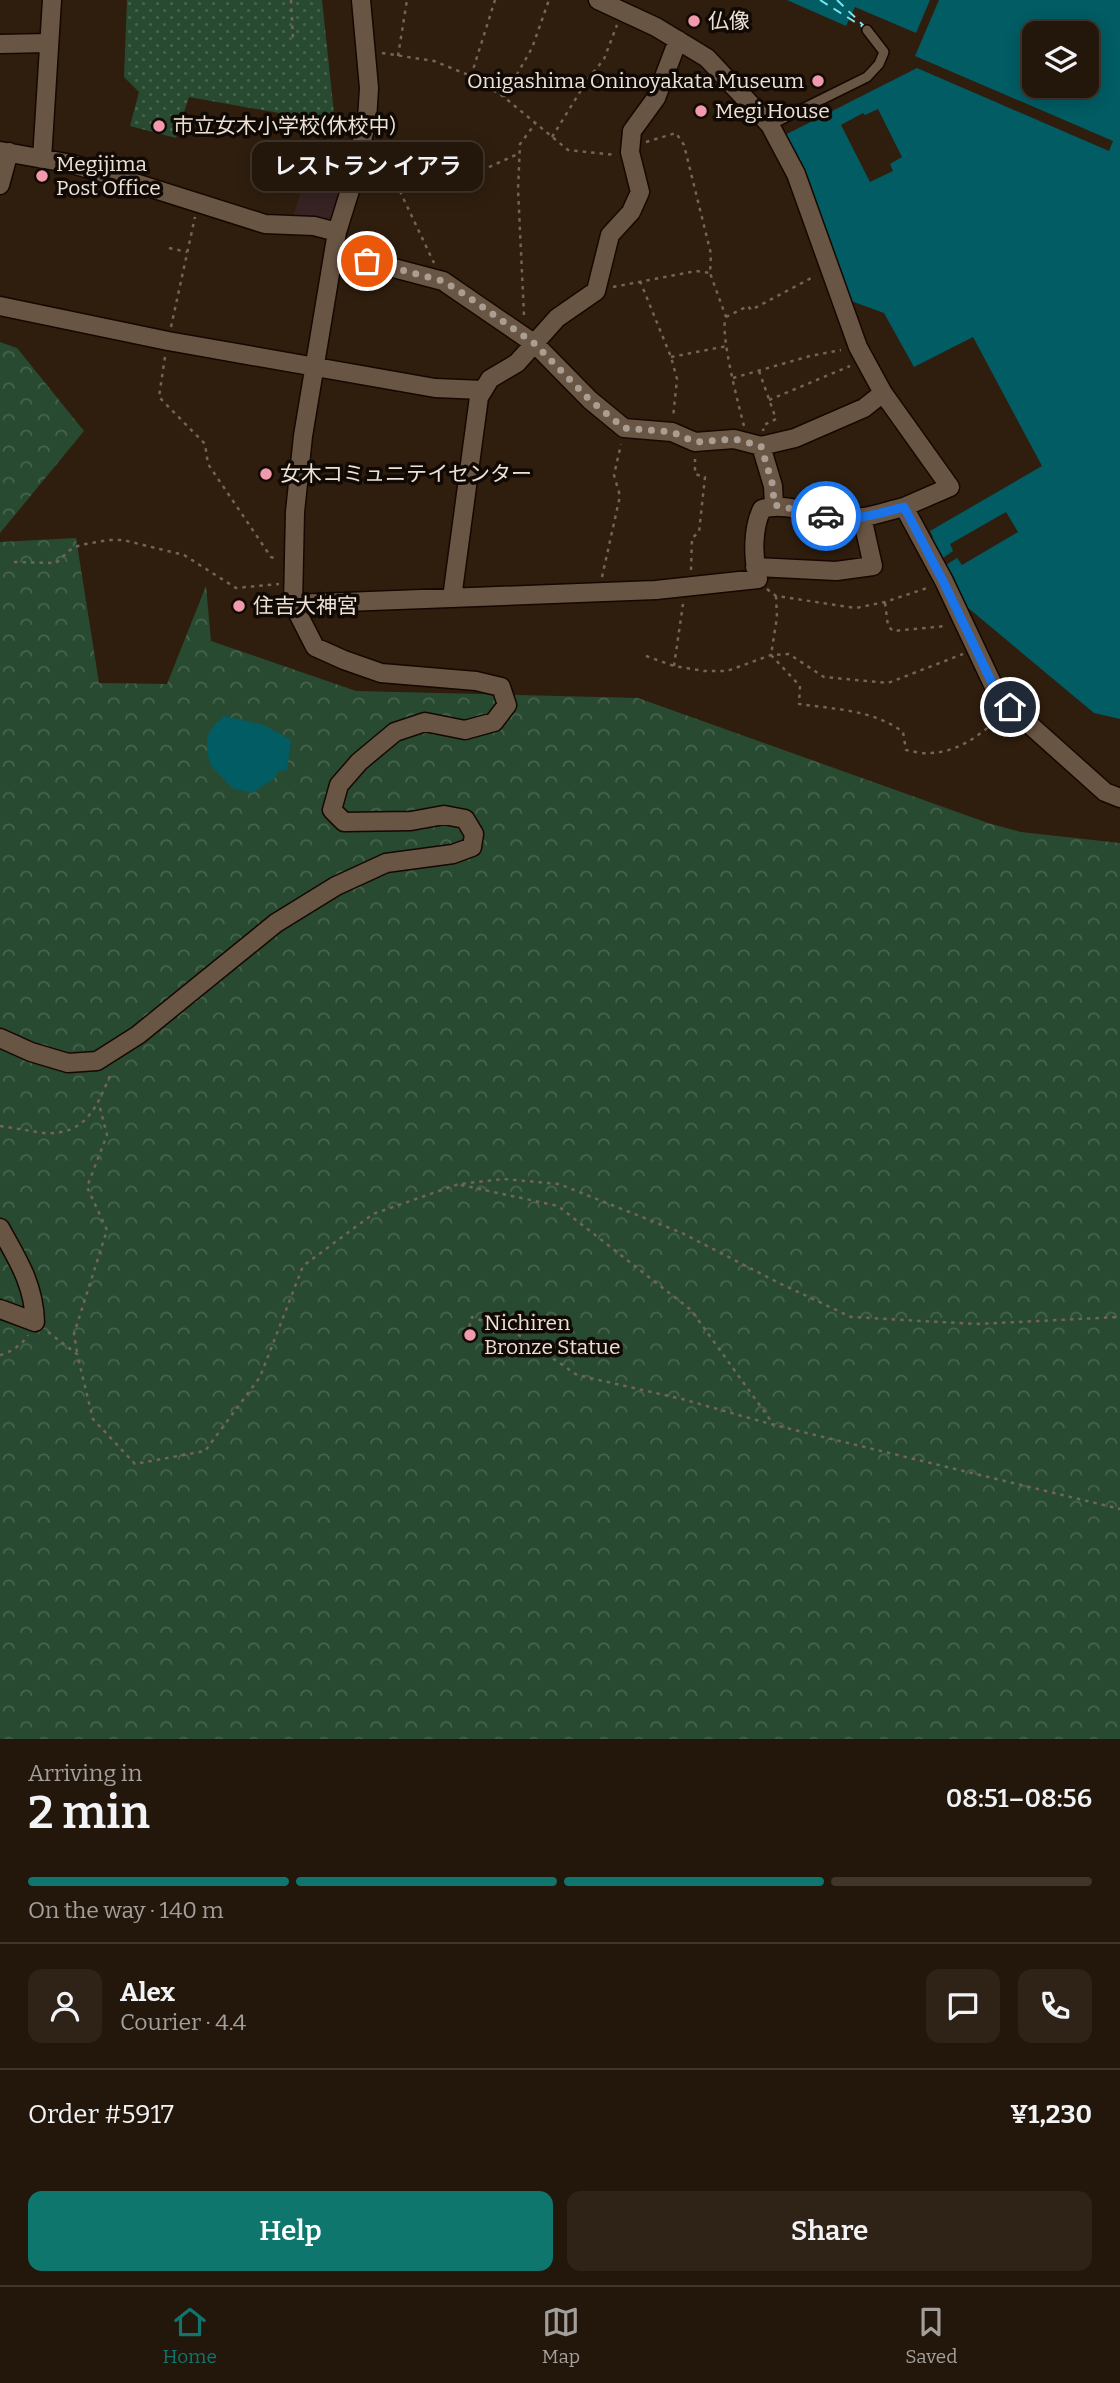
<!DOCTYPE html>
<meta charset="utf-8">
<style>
body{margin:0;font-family:Bitter,"Noto Sans JP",serif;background:#2f2318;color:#f1f3f6;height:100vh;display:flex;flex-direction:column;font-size:26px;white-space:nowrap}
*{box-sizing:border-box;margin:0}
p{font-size:23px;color:#a39f9c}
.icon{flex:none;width:38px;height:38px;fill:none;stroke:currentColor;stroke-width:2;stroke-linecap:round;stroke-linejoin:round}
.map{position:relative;height:1739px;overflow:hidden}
.details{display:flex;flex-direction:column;background:#23160a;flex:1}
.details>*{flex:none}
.buttons{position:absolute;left:1022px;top:21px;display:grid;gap:14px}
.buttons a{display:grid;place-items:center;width:77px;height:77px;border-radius:14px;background:#23160a;box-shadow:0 4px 18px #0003,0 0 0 2px #40352b;font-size:35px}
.pin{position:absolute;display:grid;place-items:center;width:60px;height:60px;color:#fff;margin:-30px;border:4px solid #fff;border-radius:50%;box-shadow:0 2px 7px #0007}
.courier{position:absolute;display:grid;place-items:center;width:70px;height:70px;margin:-35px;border:5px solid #1a73e8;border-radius:50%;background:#fff;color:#222;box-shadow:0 2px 9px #0007}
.bubble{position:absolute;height:49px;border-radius:14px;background:#23160a;box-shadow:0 4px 18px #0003,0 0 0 2px #40352b;font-size:23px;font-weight:600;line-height:49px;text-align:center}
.overview em{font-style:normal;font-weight:600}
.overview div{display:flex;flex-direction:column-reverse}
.overview{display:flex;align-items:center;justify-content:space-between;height:119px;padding:0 28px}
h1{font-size:46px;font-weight:600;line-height:52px}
.bar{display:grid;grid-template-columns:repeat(4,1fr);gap:10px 7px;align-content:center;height:84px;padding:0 28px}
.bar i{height:9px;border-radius:5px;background:#40352b}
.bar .selected{background:#0f766e}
.bar p{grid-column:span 4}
.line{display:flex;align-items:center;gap:18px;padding:0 28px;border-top:2px solid #40352b}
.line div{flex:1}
.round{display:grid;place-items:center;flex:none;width:74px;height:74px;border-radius:14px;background:#2f2318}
.button{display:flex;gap:14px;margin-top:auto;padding:14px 28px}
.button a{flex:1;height:80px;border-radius:14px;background:#0f766e;color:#fff;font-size:28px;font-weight:600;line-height:80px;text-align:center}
.button a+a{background:#2f2318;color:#f1f3f6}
.tab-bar{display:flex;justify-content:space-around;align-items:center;height:98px;border-top:2px solid #40352b;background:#23160a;font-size:19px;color:#a39f9c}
.tab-bar a{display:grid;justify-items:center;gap:4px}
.tab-bar .selected{color:#0f766e}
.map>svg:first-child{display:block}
.education{fill:#372323}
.forest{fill:url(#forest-crowns)}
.park{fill:url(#park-dots)}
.water{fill:#015c64;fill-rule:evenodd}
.pier{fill:#2f1e0e}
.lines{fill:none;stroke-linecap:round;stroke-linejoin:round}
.ferry{stroke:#75e5f1;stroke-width:2;stroke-dasharray:9 7;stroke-linecap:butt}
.lane-casing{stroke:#160700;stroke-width:12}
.street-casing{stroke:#160700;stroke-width:21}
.path{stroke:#726456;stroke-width:2.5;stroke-dasharray:3.5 5;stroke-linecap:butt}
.lane{stroke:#695544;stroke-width:9}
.street{stroke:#695544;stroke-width:18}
.done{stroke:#aa9d91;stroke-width:7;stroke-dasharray:0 12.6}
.route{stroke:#1a73e8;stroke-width:9}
.poi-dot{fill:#f29aad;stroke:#110a04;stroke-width:2.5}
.labels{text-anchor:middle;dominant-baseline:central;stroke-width:7;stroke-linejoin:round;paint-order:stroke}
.poi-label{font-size:21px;fill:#ece1d7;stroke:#110a04;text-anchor:start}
</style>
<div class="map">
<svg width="1120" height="1739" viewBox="0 0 1120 1739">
<defs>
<pattern id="forest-crowns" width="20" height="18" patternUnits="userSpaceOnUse" patternTransform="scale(1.75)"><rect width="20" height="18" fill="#284a31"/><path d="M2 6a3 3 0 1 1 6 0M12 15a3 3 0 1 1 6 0" fill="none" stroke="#47644e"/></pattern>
<pattern id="park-dots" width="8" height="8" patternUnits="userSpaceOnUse" patternTransform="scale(1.75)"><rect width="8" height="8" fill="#284a31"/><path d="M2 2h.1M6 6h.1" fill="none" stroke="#47644e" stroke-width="1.8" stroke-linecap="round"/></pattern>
</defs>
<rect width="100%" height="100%" fill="#2f1e0e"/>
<path class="education" d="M348 168 336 225 293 217 303 184Z"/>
<path class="forest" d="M0 342 17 348 84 431 0 533Z
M76 538 99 683 167 684 206 586 211 641 356 691 638 698 988 823 1021 832 1120 843V1739H0V542Z"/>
<path class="park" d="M127 0H322L335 123 189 97 176 138 130 126 139 92 124 77Z"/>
<path class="water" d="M787 0H930L916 33 855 7 846 26Z
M939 0H1120V719L1094 713 961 602 956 584 946 571 949 569 946 565 957 558 962 565 1018 532 1006 512 950 544 953 551 943 558 938 554 930 538 933 537 930 531 1042 466 973 337 914 367 884 313 840 297 779 138 917 68 1109 151 1113 141 915 56ZM1034 33H1087V86H1034Z
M224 716 264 725 291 740 287 770 278 771 275 778 252 793 232 788 211 766 207 752V737L214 725Z"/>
<path class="pier" d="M878 109 902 157 890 164 893 171 870 182 841 125 863 113 865 115Z"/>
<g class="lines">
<path class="ferry" d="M820 0 863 27
M837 0 864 26"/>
<defs>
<path id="lane" d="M770 125 867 77 879 64 884 52 867 30"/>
<path id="street" d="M598 0 656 27 707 58 770 125 796 174 858 347 883 393 950 487 904 507 944 581 995 689 1010 707 1105 792 1120 798
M0 44 49 43
M0 151 72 164 107 174 265 224 314 226 337 232
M42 159 52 0
M0 185 9 152
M333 257 367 261 443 281 535 344 590 400 624 428 672 432 695 442 734 439 761 446 795 438 864 408 883 393
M0 306 168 341 435 388 483 390
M761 446 773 486 774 505
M755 567 836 571 873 566 862 517
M452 598 479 397 490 379 517 363 557 318 596 291 610 235 631 212 640 192 630 152 632 131 656 98 678 40
M293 604 656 590 758 579C753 558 752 529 762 509 787 501 813 516 838 519 860 521 883 512 904 507
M0 1038 31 1052 68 1063 97 1061 138 1035 276 923 336 886 386 863 453 854 472 847 474 834 465 819 444 815 411 821 344 822 332 810 339 785 359 762 395 732 425 722 465 730 494 722 507 705 501 687 476 681 381 673 344 660 315 647 293 604 295 512 303 436 337 232 351 187 367 120 369 88 361 0
M0 1228C18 1260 34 1285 35 1322L0 1309"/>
</defs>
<use href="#lane" class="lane-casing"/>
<use href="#street" class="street-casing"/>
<path class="path" d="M291 0 293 39
M382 53 434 61 471 76 504 97 568 150 616 155
M398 56 407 0
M471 76 495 0
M504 97 532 48 549 0
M552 137 588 79 604 59 617 25
M646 142 676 133 684 145 711 254 710 273 726 317C719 331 739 407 744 426
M378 145 434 263
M365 189 389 192 478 172 520 153
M169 248 187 252
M640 281 671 357 677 379 673 418
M613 287 696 271 710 273
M524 315 518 189 520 144 535 124
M726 317 748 306 751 310 815 276
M171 327 195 217
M165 357 159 397 205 444 208 464 271 557 277 559
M671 357 727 346
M759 371 776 419 764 425 763 431
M733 378 810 356 841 350
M769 400 850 366
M14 562 56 563 70 550 80 545 108 540H123L184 555 236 588 279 584
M691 570 692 538 699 532 705 477 695 474V459
M602 577 620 496 614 475 621 444
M767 589 776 596 856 608 885 602 930 587
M776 596 777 617 771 655 800 686 799 704C834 709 874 710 903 732L906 750C913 751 922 754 929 753 956 753 979 736 998 719
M885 603 888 626 893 631 946 626
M646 656 674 666 704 671H727L771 655 789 654 824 677 888 683 963 654
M674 666 683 604
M0 1126C15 1128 29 1131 44 1133 86 1136 98 1105 111 1073
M461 1185 558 1206 691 1310 774 1425
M48 1332 77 1354 93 1419 135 1464 205 1451 260 1377 303 1266 373 1214 459 1184 504 1179 559 1184 682 1233 777 1282 851 1317 976 1324 1120 1317
M467 1335 472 1317 516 1333 577 1375 682 1399 774 1425 1120 1509
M77 1352 74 1334 107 1230 87 1187 107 1135 99 1104
M0 1355C10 1353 23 1344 28 1335"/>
<use href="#lane" class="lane"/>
<use href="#street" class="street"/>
</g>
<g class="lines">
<path class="done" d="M367 261 443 281 467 296 535 344 590 400 624 428 672 432 695 442 734 439 761 446 773 486 774 505 826 516"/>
<path class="route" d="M826 516C853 522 878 514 904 507L943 581 995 689 1010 707"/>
</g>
<g class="poi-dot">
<circle cx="694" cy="21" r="7"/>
<circle cx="818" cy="81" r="7"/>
<circle cx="701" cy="111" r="7"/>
<circle cx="159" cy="126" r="7"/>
<circle cx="42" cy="176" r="7"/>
<circle cx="266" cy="474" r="7"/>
<circle cx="239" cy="606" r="7"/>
<circle cx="470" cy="1335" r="7"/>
</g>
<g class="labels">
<g class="poi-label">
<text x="708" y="21">仏像</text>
<text x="804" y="81" text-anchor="end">Onigashima Oninoyakata Museum</text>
<text x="715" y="111">Megi House</text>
<text x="173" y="126">市立女木小学校(休校中)</text>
<text x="56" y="164">Megijima<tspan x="56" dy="24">Post Office</tspan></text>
<text x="280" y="474">女木コミュニテイセンター</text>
<text x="253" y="606">住吉大神宮</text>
<text x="484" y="1323">Nichiren<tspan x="484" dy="24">Bronze Statue</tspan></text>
</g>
</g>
</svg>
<div class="buttons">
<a><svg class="icon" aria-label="layers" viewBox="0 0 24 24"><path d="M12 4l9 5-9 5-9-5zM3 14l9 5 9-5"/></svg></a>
</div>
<div class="pin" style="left:367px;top:261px;background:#ea580c"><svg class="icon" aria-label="bag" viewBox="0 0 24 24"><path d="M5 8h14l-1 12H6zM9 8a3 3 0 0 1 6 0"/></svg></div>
<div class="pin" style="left:1010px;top:707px;background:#1f2937"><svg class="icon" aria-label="home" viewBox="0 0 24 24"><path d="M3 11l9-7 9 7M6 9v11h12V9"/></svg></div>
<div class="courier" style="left:826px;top:516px"><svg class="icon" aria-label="car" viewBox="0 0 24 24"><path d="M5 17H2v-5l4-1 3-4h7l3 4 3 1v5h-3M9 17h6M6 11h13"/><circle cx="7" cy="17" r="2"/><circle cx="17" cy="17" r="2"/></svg></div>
<div class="bubble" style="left:252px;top:142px;width:231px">レストラン イアラ</div>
</div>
<section class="details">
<div class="overview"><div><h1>2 min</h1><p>Arriving in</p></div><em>08:51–08:56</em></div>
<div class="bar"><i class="selected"></i><i class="selected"></i><i class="selected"></i><i></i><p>On the way · 140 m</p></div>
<div class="line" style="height:126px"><a class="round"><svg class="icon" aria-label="person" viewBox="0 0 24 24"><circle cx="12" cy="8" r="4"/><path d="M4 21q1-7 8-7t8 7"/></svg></a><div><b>Alex</b><p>Courier · 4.4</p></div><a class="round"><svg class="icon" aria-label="chat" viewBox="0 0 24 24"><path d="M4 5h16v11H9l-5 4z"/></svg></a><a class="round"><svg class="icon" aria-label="phone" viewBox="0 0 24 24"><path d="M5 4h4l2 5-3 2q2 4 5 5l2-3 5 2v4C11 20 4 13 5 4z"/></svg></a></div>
<div class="line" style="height:91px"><div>Order #5917</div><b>¥1,230</b></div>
<div class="button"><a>Help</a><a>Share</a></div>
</section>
<nav class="tab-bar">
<a class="selected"><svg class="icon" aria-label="home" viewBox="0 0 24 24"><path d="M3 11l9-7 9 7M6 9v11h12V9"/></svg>Home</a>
<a><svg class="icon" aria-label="map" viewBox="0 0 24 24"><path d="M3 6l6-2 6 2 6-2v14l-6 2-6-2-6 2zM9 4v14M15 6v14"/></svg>Map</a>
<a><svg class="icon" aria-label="saved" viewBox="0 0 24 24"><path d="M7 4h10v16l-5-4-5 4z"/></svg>Saved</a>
</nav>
